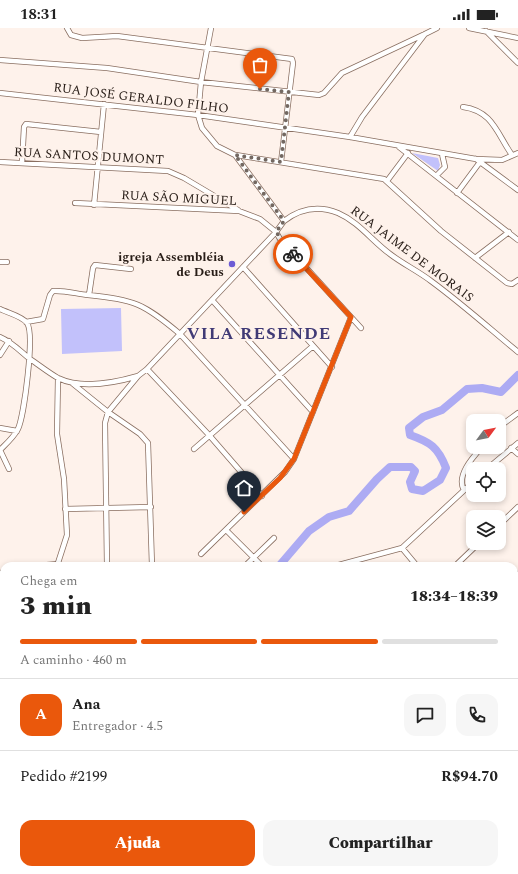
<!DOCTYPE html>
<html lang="pt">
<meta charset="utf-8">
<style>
body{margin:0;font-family:Spectral,serif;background:#f6f6f6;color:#222;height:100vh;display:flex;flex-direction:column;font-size:15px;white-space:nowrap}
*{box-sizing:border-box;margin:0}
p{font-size:13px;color:#767676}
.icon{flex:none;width:22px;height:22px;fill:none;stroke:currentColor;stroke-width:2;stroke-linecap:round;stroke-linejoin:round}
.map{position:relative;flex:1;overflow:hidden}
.drawer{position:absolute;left:0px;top:534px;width:518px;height:312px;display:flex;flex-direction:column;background:#fff;border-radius:12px 12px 0 0;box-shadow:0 2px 6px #0003}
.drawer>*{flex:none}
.needle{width:26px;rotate:58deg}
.tools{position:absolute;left:466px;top:386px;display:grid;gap:8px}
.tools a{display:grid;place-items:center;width:40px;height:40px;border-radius:8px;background:#fff;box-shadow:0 2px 6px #0003;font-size:20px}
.pin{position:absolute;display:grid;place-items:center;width:34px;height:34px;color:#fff;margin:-41px -17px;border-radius:50% 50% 50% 0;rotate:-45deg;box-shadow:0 0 4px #0007}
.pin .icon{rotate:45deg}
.courier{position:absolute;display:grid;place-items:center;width:40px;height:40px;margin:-20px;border:3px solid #ea580c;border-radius:50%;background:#fff;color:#222;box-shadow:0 1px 5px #0007}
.head em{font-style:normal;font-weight:800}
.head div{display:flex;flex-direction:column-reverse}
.head{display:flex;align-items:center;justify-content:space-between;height:68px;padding:0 20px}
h1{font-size:26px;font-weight:800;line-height:30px}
.bar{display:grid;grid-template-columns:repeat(4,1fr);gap:6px 4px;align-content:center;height:48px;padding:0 20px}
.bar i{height:5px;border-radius:3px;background:#e0e0e0}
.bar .active{background:#ea580c}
.bar p{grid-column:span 4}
.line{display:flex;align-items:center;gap:10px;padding:0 20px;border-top:1px solid #e0e0e0}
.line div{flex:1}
.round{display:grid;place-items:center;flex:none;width:42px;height:42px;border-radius:12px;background:#f6f6f6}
.action{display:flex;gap:8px;margin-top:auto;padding:8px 20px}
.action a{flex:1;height:46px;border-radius:12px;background:#ea580c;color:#fff;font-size:16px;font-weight:800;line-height:46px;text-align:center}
.action a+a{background:#f6f6f6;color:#222}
.status{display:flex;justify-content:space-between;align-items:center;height:28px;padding:0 20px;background:#fff;direction:ltr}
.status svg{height:11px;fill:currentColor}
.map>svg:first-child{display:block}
.green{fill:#c2c1fb}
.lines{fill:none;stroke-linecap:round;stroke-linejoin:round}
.river{stroke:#adabf3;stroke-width:8}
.minor-casing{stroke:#896e60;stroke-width:6}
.trunk-casing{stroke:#896e60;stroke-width:10}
.minor{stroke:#fff;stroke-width:4.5}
.trunk{stroke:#fff;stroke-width:8}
.done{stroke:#736861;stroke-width:4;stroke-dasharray:0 7.2}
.route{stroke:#ea580c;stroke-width:5}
.poi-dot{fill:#6c5bd5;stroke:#fef2eb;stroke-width:1.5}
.labels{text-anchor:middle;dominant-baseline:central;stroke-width:4;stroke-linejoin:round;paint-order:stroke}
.street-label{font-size:13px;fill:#281d17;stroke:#fef2eb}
.poi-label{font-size:13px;font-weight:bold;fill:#281d17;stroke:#fef2eb;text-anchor:end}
.district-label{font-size:17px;font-weight:bold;letter-spacing:1px;fill:#403a76;stroke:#fef2eb}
</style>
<div class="status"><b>18:31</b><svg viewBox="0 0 49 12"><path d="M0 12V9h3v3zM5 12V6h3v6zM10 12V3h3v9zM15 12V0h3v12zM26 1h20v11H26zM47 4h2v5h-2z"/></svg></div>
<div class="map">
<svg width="518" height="846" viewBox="0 0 518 846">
<rect width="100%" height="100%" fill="#fef2eb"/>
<path class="green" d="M412 125 438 130 440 137 438 143Z
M121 280 122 323 62 326 61 281Z"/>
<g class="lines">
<path class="river" d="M279 538 309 503 329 489 349 483 377 451 390 439H411L415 443 410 454 412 461 423 463 440 452 446 440C438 419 430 414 410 407L409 400 423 389 442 382 467 361 482 360 501 364 518 347
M0 655 4 653"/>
<defs>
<path id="minor" d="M67 0 71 7 82 10 117 8 292 31 293 35 281 134
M211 0 201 54 198 87 202 100 217 118 235 127 284 193 276 204 280 211 361 300
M469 0 518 10
M486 3 518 35
M0 32 107 40 201 54 319 67 324 65 342 45 425 6
M0 65 198 87 350 109 476 131 502 132 518 125
M463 79C493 83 497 106 512 127
M350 109 362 89 425 6 437 0
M399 119 518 212
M236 127 384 151 441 203 507 255 512 256 518 252
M476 131 518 162
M0 134 168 143 184 150 238 182
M22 135 24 99 26 96 101 104
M436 148 445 139 442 126
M387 153 408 125
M457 165 480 134
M75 175 239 183 260 191 276 204 147 341 138 348 108 384 105 395 107 538
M94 177 104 76
M284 193C301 180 318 177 338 185 359 194 372 213 390 226 403 236 418 243 431 253 461 275 489 300 518 324
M475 230 509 204
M0 234H7
M243 239 332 339
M89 267 93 240 95 237 131 241
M212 272 313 384
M0 281C8 285 22 288 27 295 35 306 24 388 18 401 14 409 6 416 0 422
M26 294 43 291 50 267 53 263C64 262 77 266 88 267 135 272 143 275 180 306L294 431
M0 309C12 314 20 323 30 331 39 337 49 345 58 350 81 361 114 355 138 348
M0 327 9 313
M147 341 209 407 262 468
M72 355 108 384 140 406 148 415 152 538
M499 399 518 385
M0 400 17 403
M511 420 518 426
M194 421 313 318
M0 422 9 441
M487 441 518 415
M464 462C456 448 472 430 482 419
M65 481 151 479
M499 497 518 479
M226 502 262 538
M402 520 417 538
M201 526 285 444 294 431 351 289
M35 538 58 536
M57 538 67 507 64 451 57 406 58 350
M245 538 274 510
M335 538 402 520 473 454
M455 538 479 515
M0 545 4 544
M514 550 518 546
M514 607 518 610
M514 667 518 671
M514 691 518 686
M0 705 4 703
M0 771 4 773
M67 842 69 846
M367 842 374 846
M311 846 314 843 313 846
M412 846 431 842
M450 846 452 842"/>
<path id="trunk" d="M0 746 4 748
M83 842 85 846
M93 842 95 846"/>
</defs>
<use href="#minor" class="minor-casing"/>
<use href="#trunk" class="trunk-casing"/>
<use href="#minor" class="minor"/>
<use href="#trunk" class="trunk"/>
</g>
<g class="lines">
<path class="done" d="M260 61 289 64 281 134 235 127 284 193 276 204 293 226"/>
<path class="route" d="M244 484 280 450 294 431 351 289 293 226"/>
</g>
<circle class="poi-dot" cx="232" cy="236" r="4"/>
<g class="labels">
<g class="street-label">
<text transform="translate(141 70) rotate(7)">RUA JOSÉ GERALDO FILHO</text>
<text transform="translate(89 128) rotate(3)">RUA SANTOS DUMONT</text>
<text transform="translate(179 170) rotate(3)">RUA SÃO MIGUEL</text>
<text transform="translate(412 226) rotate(37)">RUA JAIME DE MORAIS</text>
</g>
<g class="poi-label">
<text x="224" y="229">igreja Assembléia<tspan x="224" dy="15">de Deus</tspan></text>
</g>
<g class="district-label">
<text x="259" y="306">VILA RESENDE</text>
</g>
</g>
</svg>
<div class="tools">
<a><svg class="needle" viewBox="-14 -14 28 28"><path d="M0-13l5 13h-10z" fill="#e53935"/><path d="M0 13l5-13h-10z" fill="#767676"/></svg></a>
<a><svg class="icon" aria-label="locate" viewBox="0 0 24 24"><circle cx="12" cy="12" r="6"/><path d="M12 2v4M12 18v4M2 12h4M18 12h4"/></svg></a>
<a><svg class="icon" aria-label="layers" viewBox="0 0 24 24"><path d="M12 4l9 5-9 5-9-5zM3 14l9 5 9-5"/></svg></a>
</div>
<div class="pin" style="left:260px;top:61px;background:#ea580c"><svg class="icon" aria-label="bag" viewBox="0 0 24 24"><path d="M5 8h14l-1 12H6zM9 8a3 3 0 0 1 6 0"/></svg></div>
<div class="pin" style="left:244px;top:484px;background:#1f2937"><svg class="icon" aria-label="home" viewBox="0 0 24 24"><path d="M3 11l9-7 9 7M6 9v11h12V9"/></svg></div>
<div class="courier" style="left:293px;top:226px"><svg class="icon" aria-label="bike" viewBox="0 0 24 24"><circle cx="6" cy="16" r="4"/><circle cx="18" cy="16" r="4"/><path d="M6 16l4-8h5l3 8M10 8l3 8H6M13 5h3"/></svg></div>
<section class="drawer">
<div class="head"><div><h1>3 min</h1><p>Chega em</p></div><em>18:34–18:39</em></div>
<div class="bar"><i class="active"></i><i class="active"></i><i class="active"></i><i></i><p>A caminho · 460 m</p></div>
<div class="line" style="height:72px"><b class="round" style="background:#ea580c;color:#fff">A</b><div><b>Ana</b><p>Entregador · 4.5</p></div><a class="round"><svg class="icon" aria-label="chat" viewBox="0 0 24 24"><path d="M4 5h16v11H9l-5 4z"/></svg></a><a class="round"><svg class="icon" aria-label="phone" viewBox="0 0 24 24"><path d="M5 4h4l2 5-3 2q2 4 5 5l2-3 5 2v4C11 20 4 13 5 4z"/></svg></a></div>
<div class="line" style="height:52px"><div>Pedido #2199</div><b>R$94.70</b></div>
<div class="action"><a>Ajuda</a><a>Compartilhar</a></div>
</section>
</div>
